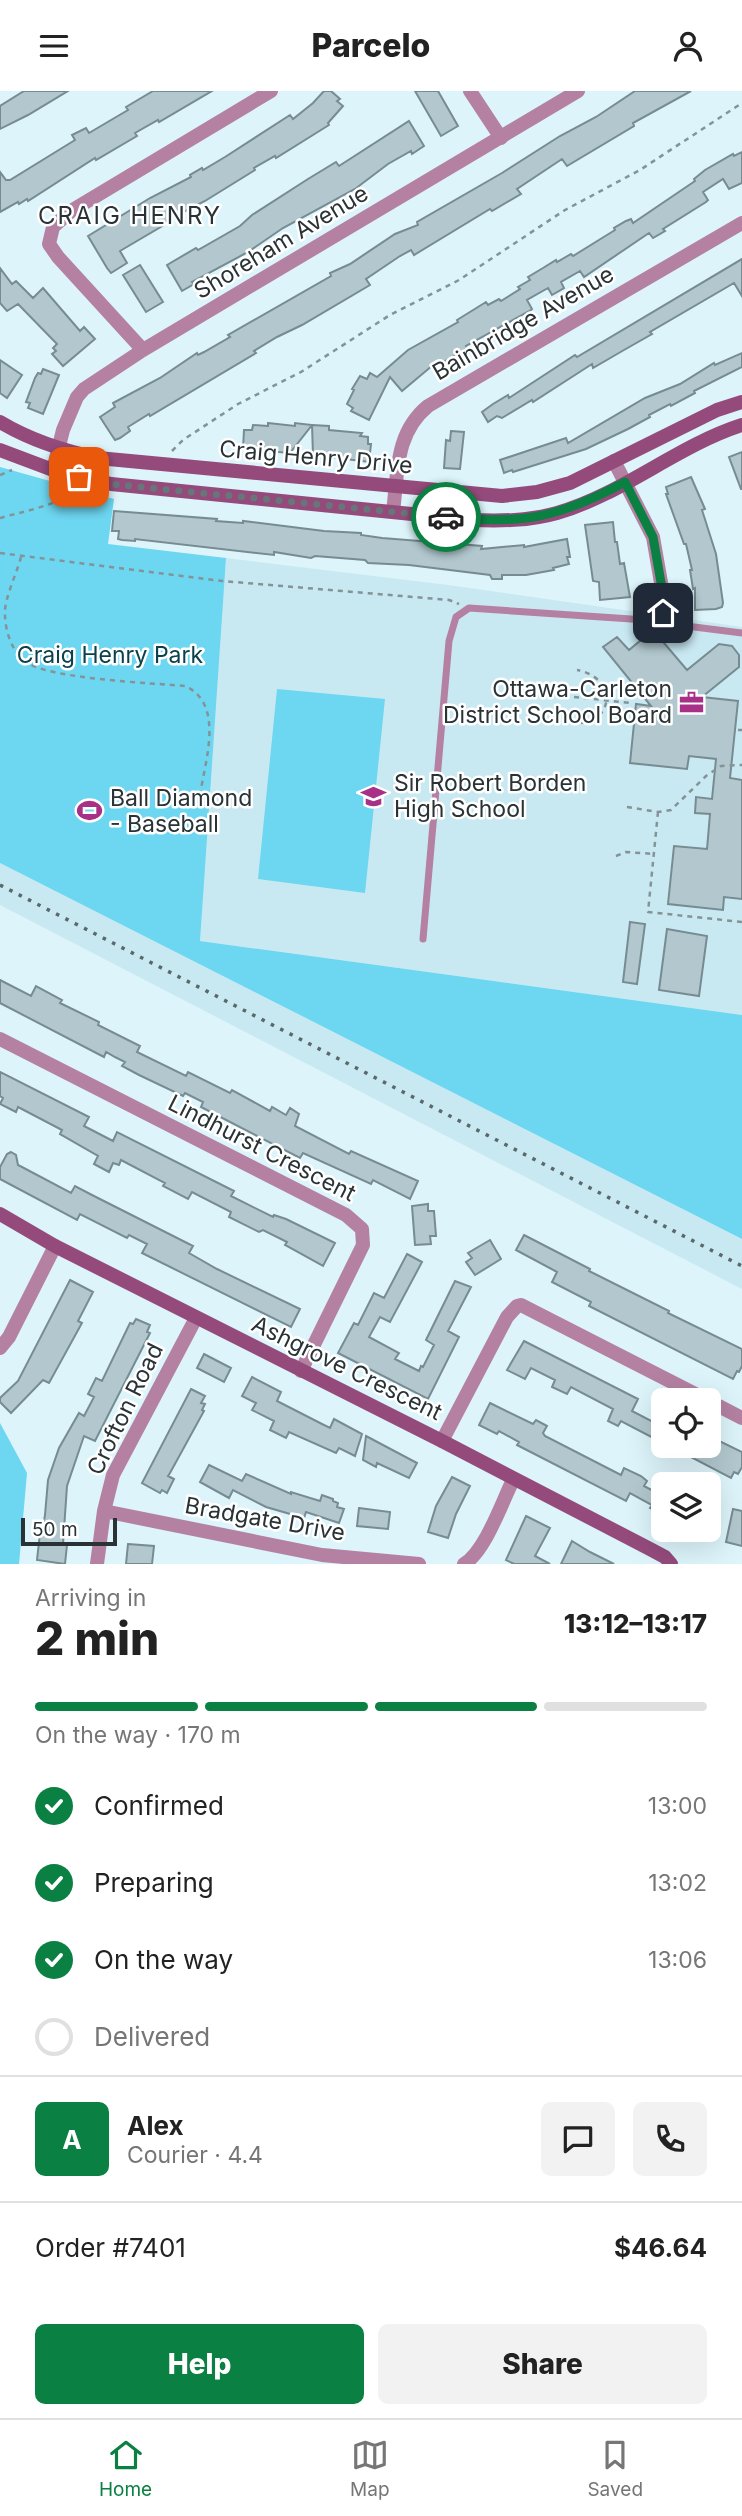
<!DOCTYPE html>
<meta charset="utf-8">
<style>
body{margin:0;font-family:Inter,sans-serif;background:#f2f2f2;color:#222;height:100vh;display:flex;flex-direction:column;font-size:26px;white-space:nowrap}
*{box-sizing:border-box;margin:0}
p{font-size:23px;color:#767676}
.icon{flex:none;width:38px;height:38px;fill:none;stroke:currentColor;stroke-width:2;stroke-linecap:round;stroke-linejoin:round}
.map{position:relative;height:1473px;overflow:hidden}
.side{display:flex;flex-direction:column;background:#fff;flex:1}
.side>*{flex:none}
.buttons{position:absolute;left:651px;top:1297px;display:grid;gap:14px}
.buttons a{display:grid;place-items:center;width:70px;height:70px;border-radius:10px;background:#fff;box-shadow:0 7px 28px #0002;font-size:35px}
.scale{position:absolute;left:21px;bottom:18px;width:96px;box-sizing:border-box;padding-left:7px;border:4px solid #293234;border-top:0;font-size:19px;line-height:24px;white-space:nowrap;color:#293234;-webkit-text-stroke:5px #fff;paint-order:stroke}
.pin{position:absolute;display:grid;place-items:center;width:60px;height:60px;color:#fff;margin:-30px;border-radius:14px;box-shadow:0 4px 10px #0006}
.courier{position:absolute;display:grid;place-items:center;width:70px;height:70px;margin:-35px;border:5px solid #0b8043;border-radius:50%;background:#fff;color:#222;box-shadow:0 2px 9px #0007}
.headline em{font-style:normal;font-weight:800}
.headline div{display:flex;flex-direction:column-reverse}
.headline{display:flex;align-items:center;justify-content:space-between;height:119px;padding:0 35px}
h1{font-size:46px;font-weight:800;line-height:52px}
.bar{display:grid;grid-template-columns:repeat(4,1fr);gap:10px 7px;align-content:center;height:84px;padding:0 35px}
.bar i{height:9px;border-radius:5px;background:#e0e0e0}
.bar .on{background:#0b8043}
.bar p{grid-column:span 4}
.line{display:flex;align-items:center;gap:18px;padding:0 35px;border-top:2px solid #e0e0e0}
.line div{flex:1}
.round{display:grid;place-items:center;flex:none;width:74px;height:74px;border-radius:10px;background:#f2f2f2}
ol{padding:0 35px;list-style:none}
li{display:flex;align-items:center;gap:21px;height:77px}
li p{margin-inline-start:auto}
li .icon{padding:7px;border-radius:50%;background:#0b8043;color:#fff;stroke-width:4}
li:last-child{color:#767676}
li i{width:38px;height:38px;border:4px solid #e0e0e0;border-radius:50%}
.primary-button{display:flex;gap:14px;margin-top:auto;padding:14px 35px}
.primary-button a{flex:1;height:80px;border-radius:10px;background:#0b8043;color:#fff;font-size:28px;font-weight:800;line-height:80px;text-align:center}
.primary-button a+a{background:#f2f2f2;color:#222}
header{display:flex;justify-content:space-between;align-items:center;height:91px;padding:0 35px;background:#fff;font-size:32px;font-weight:800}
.tab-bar{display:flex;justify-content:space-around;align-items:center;height:98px;border-top:2px solid #e0e0e0;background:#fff;font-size:19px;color:#767676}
.tab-bar a{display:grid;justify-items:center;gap:4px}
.tab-bar .on{color:#0b8043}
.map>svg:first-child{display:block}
.built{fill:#c9e9f2}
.green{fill:#6dd6f0}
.building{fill:#b2c8ce;stroke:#778c92;stroke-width:2}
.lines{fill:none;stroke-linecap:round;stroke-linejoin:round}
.path{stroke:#839397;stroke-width:2.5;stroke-dasharray:5 5;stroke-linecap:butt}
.lane{stroke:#b481a2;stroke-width:7}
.street{stroke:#b481a2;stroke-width:14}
.secondary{stroke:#944b7c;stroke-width:14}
.rail{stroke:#5b686b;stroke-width:3.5;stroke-dasharray:3.5 7;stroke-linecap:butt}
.done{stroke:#687679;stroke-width:7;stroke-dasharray:0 12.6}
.route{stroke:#0b8043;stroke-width:9}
.labels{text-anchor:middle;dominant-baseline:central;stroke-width:5;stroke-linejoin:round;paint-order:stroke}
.street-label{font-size:23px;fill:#293234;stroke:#fff}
.park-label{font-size:23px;fill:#0c404c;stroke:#fff}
.poi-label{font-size:23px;fill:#293234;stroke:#fff;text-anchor:start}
.neighbourhood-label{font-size:24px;letter-spacing:2px;fill:#293234;stroke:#fff}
</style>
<header><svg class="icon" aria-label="menu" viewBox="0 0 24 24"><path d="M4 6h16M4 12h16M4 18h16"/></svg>Parcelo<svg class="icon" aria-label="person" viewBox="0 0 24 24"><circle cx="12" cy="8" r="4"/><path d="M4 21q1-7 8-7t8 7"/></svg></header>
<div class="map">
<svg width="742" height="1473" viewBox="0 0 742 1473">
<rect width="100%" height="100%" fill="#dcf4fa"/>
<path class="built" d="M226 467 448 494 742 536V924L200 850 204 739Z
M0 772 742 1148V1198L0 814Z"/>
<path class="green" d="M0 376 114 408 108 453 226 467 200 850 742 924V1148L0 772Z
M277 598 385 608 365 802 258 788Z
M0 1332 27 1382 19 1473H0Z"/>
<path class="building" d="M24 0H68L28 24 0 38V15Z
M153 0H212L159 31 158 29 135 42 137 45 96 69 95 67 28 110 27 108 19 113 18 111 0 121V81L6 89H10L75 49 72 44 86 37 89 42 128 19 126 16Z
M324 0H331L340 8 337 10 343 15 328 32 329 34 276 67 275 65 254 77 255 79 205 110 162 132 164 134 120 160 127 172 111 182 107 177 88 145 150 107 191 86 190 84 202 77 203 79 225 66 290 24 293 28 313 12Z
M415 0H438L458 35 441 45Z
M635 0H691L633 32 634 35 567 75 562 68 517 98 521 103 492 120 490 118 414 164 411 159 400 165 366 188 370 194 302 234 277 246 254 260 256 262 150 325 149 323 128 336 130 340 120 347 115 349 111 343 100 326 115 316 113 312 160 287 197 262 198 264 204 261 230 246 228 244 331 185 330 182 350 173 395 143 418 134 417 131 502 82 560 45 596 26Z
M409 30 424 55 412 63 411 60 388 73 355 98 283 137 248 161 192 191 194 193 182 200 167 174 196 157 198 159 240 135 252 124 308 88 336 71 339 75Z
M742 61V92L729 98 723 88 703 101 708 109 706 111 663 138 665 140 653 147 649 142 584 186 580 180 561 191 564 197 552 204 548 197 527 209 532 218 531 219 466 255 467 257 435 276 433 274 402 300 390 286 369 329 351 320 353 317 347 313 354 299 352 298 360 285 367 288 370 282 377 286 408 259 458 231 457 229 486 211 488 214 499 208 501 210 520 198 518 196 530 189 528 186 543 177 556 169 557 171 571 163 573 165 615 139 614 137 626 130 631 128 633 132 695 90 694 88 705 79 733 63 734 65Z
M742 168V205L734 192 650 241 652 243 624 259 593 277 592 273 533 311 532 309 502 327 497 325 488 331 482 321 493 313 508 304 509 307 575 264 577 266Z
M140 174 163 211 146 221 123 184Z
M0 177 12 193 16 190 33 207 43 197 80 240 84 236 95 248 63 275 52 263 56 260 53 257 57 253 18 213 7 220 0 212Z
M742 262V276L694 300 695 302 671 315 670 313 649 324 650 326 628 338 586 358 513 381 512 379 504 382 500 369 566 347 568 352 645 307 680 293 714 272 715 274Z
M0 269 22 284 7 307 0 302Z
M43 278 59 284 43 323 28 317 30 312 26 311 35 287 38 282 41 283Z
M268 332 295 335V332L312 334 290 362 243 358 244 339H252L253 334 268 335Z
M312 334 329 335V339L362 342 360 345 368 346V353H371L369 371 313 364Z
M451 340 464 341 460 378 444 377 446 349 450 350Z
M742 361V398H741L729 366Z
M691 386 705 418 702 419 716 463 723 512 722 516 716 518 695 519V497L693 498 690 479H692L686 453H684L666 403H668L666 396Z
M114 420 217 428 216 430 243 432V430L324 440 361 442V444L382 447 482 455 481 458 524 454V456L567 448 570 466H567L569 473 553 477 554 479 526 484H502V488H492L490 484 409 474 368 472 365 469 315 465 311 467 274 461V464L135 448V450L122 449 118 448 119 440H112Z
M613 431 615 451H617L620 473 624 472 630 506 600 509 599 491 593 490 585 434Z
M653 539 687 579 719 553 732 555 739 564V576L702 606 738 610 730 687 742 689V808L724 806 723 819 668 813 674 755 707 758 710 723 695 722 696 706 712 708 716 668 689 665 687 678 630 672 636 613 651 615 603 556 617 546 629 559Z
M630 831 645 833 637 893 623 891Z
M667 838 707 845 699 905 659 899Z
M0 889 31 905 36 895 62 909 60 912 99 931 98 934 140 955 137 961 186 985 188 981 230 1002 232 999 270 1020 272 1016 286 1024 290 1017 299 1023 295 1035 349 1063 351 1060 418 1090 410 1108 373 1089 371 1093 303 1062 300 1067 201 1016 203 1011 185 1002 183 1005 139 984 122 975 125 971 115 966 106 961 104 966 0 912Z
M0 981 89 1026 84 1035 113 1050 117 1041 234 1100 231 1105 273 1126 274 1124 286 1128 335 1152 323 1175 285 1154 287 1151 263 1139 259 1141 229 1126 231 1121 192 1101 188 1108 163 1095 165 1092 121 1069 119 1074 113 1072 109 1081 94 1073 98 1065 60 1043 62 1039 18 1016 16 1021 0 1013 3 1007 0 1005Z
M11 1061 16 1064 18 1074 22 1076 71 1102 75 1095 92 1104 193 1155 189 1162 217 1178 300 1218 291 1236 142 1162 147 1153 129 1144 127 1147 80 1123 77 1129 0 1088V1076L7 1063Z
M428 1113V1120H434L436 1145H430L431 1153 415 1154 412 1115Z
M524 1144 590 1178 589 1180 669 1220 668 1222 742 1258V1275L739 1281 737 1280 733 1288 589 1215 591 1211 552 1191 557 1181 516 1159Z
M490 1149 501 1168 475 1184 466 1171 472 1167 468 1162Z
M407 1163 422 1171 390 1231 380 1226 369 1246 399 1262 395 1268 419 1280 421 1275 423 1276 434 1254 426 1249 455 1190 471 1196 448 1240 459 1246 428 1308 338 1262 354 1232 358 1234 374 1202 384 1207Z
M70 1189 93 1201 78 1230 82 1232 49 1292 43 1289 11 1322 0 1311V1307L18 1290Z
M136 1228 150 1234 147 1241 150 1242 95 1350 84 1345 67 1395 63 1453 67 1454 65 1473 37 1469 40 1442H42L45 1424 48 1389 59 1357 79 1322 84 1325 94 1306 88 1303 96 1287 102 1290 130 1232 133 1233Z
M524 1250 638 1308 632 1320 663 1336V1352L621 1330 618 1335 608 1330 613 1318 571 1296 567 1303 552 1296 555 1289 531 1277 525 1288 507 1279Z
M204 1263 231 1277 224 1291 197 1277Z
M252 1286 281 1301 277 1310 322 1333 330 1337 334 1328 362 1343 355 1365 339 1357 336 1362 289 1341 286 1347 270 1339 274 1330 252 1319 256 1312 242 1305Z
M191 1298 205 1305 201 1312 205 1313 202 1319 204 1320 170 1382 168 1385 174 1388 167 1402 162 1399 160 1402 142 1392Z
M490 1312 533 1333 536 1329 547 1335 543 1342 545 1345 621 1384 624 1377 641 1385 647 1390 644 1395 663 1405V1424L650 1417 652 1414 630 1402 626 1410 517 1354 519 1351 499 1340 497 1343 479 1334Z
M366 1345 417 1372 409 1387 377 1372 376 1376 363 1369Z
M709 1345 742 1361V1376L738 1383 734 1381 731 1387 668 1354H709Z
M209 1374 242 1390 246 1383 291 1403V1401L320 1410 322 1404 333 1408V1410L338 1412 337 1416 344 1418 339 1432 306 1421 304 1427 266 1416 233 1399 229 1407 200 1391Z
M452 1386 470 1395 456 1423 448 1447 428 1441 436 1415Z
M359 1417 390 1421 388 1438 357 1435Z
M733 1418 742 1420V1455L726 1451Z
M526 1425 550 1437 535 1465 550 1473H514L506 1469Z
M572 1450 590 1461 614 1473H561Z
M128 1453 154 1455 152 1473H126Z"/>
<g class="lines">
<path class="path" d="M172 360 183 349 238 313 301 281 390 224 459 189 565 119 640 79 742 12
M0 384 12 379
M0 427C20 421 61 414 74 399
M0 462 222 490 449 509 459 513
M21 466C17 482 4 508 5 523 5 540 12 561 26 571 49 588 152 592 185 595 225 613 205 670 200 704
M574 606 631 612
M571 632C616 636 618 586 577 579
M738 639H742
M627 716 658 721 671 719 706 685 721 675 742 674
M658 721 648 821 742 831
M616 765 626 761 654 763"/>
<path class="lane" d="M423 848 449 550 456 526 469 517 631 528 742 542"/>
<path class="street" d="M470 0 501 47
M143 259 58 166 49 153 53 136 71 120 271 0
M614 370 653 446 663 503V522
M53 379 63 339 77 306 84 298 143 259 578 0
M393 421C398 381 395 342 428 315L742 132
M0 948 346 1124 362 1138 363 1154 301 1280
M0 1257 9 1246 55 1155
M709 1310 742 1327
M442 1350 507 1226 517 1215 521 1214 707 1309
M104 1420 322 1464 419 1473
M97 1473 104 1420 113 1384 196 1227
M464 1473C485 1461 502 1411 513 1389"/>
<path class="secondary" d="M0 331C30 349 64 360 98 367L502 405 537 401 570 392 717 319 742 311
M0 359 53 379 111 393 472 429C500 430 529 430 557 422 623 403 677 355 742 334
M0 1123 55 1155 442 1350 650 1458 665 1466 671 1473"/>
<path class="rail" d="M0 794 742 1175"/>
</g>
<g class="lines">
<path class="done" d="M79 386 111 393 446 426"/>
<path class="route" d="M446 426C521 434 559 427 625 391L653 446 663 503V522"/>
</g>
<defs>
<symbol id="office-bare" viewBox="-9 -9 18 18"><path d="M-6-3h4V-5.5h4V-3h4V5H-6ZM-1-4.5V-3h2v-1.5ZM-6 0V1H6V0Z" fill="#a83087" stroke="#fff" stroke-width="2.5" paint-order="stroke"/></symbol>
<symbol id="school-bare" viewBox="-9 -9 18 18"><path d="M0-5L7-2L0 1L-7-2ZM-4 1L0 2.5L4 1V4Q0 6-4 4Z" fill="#a83087" stroke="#fff" stroke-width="2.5" paint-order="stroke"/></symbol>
<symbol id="stadium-bare" viewBox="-9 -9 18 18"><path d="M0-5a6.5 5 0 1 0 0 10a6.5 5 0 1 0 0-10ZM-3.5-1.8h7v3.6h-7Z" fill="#a83087" stroke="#fff" stroke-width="2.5" paint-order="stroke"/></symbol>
</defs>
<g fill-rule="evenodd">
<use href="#office-bare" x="674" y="594" width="35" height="35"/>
<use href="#school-bare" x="356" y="688" width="35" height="35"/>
<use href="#stadium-bare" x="72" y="702" width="35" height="35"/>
</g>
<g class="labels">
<g class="street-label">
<text transform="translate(281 151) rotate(-31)">Shoreham Avenue</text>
<text transform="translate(523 232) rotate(-30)">Bainbridge Avenue</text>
<text transform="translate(316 366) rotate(5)">Craig Henry Drive</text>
<text transform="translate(262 1057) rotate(27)">Lindhurst Crescent</text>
<text transform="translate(347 1277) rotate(26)">Ashgrove Crescent</text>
<text transform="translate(125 1318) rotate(-64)">Crofton Road</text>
<text transform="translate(265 1428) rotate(10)">Bradgate Drive</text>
</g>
<g class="park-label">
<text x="110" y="564">Craig Henry Park</text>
</g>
<g class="poi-label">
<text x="672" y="598" text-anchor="end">Ottawa-Carleton<tspan x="672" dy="26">District School Board</tspan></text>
<text x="394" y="692">Sir Robert Borden<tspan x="394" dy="26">High School</tspan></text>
<text x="110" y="707">Ball Diamond<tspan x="110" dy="26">- Baseball</tspan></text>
</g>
<g class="neighbourhood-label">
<text x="130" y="124">CRAIG HENRY</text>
</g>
</g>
</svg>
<div class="buttons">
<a><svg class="icon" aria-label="locate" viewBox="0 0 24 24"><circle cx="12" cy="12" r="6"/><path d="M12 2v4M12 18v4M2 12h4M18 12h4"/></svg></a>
<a><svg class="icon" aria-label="layers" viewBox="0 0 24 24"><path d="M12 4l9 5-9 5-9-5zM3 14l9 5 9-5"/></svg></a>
</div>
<div class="scale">50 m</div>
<div class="pin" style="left:79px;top:386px;background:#ea580c"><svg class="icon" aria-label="bag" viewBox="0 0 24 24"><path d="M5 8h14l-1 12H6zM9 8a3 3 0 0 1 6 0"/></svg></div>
<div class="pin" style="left:663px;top:522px;background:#1f2937"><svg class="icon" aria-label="home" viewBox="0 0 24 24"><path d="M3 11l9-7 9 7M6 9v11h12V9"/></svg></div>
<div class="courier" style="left:446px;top:426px"><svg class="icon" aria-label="car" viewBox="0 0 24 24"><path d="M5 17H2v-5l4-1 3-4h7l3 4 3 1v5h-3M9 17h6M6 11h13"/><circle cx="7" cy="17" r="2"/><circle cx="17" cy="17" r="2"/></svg></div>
</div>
<section class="side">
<div class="headline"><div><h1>2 min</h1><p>Arriving in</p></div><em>13:12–13:17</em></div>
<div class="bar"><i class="on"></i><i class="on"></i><i class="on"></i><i></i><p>On the way · 170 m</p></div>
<ol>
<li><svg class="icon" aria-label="check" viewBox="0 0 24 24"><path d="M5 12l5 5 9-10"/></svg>Confirmed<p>13:00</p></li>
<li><svg class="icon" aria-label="check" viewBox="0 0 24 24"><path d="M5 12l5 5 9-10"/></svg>Preparing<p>13:02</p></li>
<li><svg class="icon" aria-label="check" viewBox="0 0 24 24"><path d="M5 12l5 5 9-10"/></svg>On the way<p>13:06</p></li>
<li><i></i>Delivered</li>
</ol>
<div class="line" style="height:126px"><b class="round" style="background:#0b8043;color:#fff">A</b><div><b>Alex</b><p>Courier · 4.4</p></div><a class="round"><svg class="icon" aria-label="chat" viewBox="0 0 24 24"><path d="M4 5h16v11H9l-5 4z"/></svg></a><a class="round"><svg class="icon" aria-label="phone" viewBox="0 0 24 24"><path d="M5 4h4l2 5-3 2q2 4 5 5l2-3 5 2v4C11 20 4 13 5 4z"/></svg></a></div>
<div class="line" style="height:91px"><div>Order #7401</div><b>$46.64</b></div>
<div class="primary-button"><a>Help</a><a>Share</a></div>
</section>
<nav class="tab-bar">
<a class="on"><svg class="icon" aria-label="home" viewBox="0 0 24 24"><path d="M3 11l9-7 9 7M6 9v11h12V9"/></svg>Home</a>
<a><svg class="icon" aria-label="map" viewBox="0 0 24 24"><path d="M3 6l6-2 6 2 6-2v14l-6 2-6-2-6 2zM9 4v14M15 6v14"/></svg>Map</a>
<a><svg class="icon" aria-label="saved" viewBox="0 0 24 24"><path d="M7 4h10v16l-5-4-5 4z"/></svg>Saved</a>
</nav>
